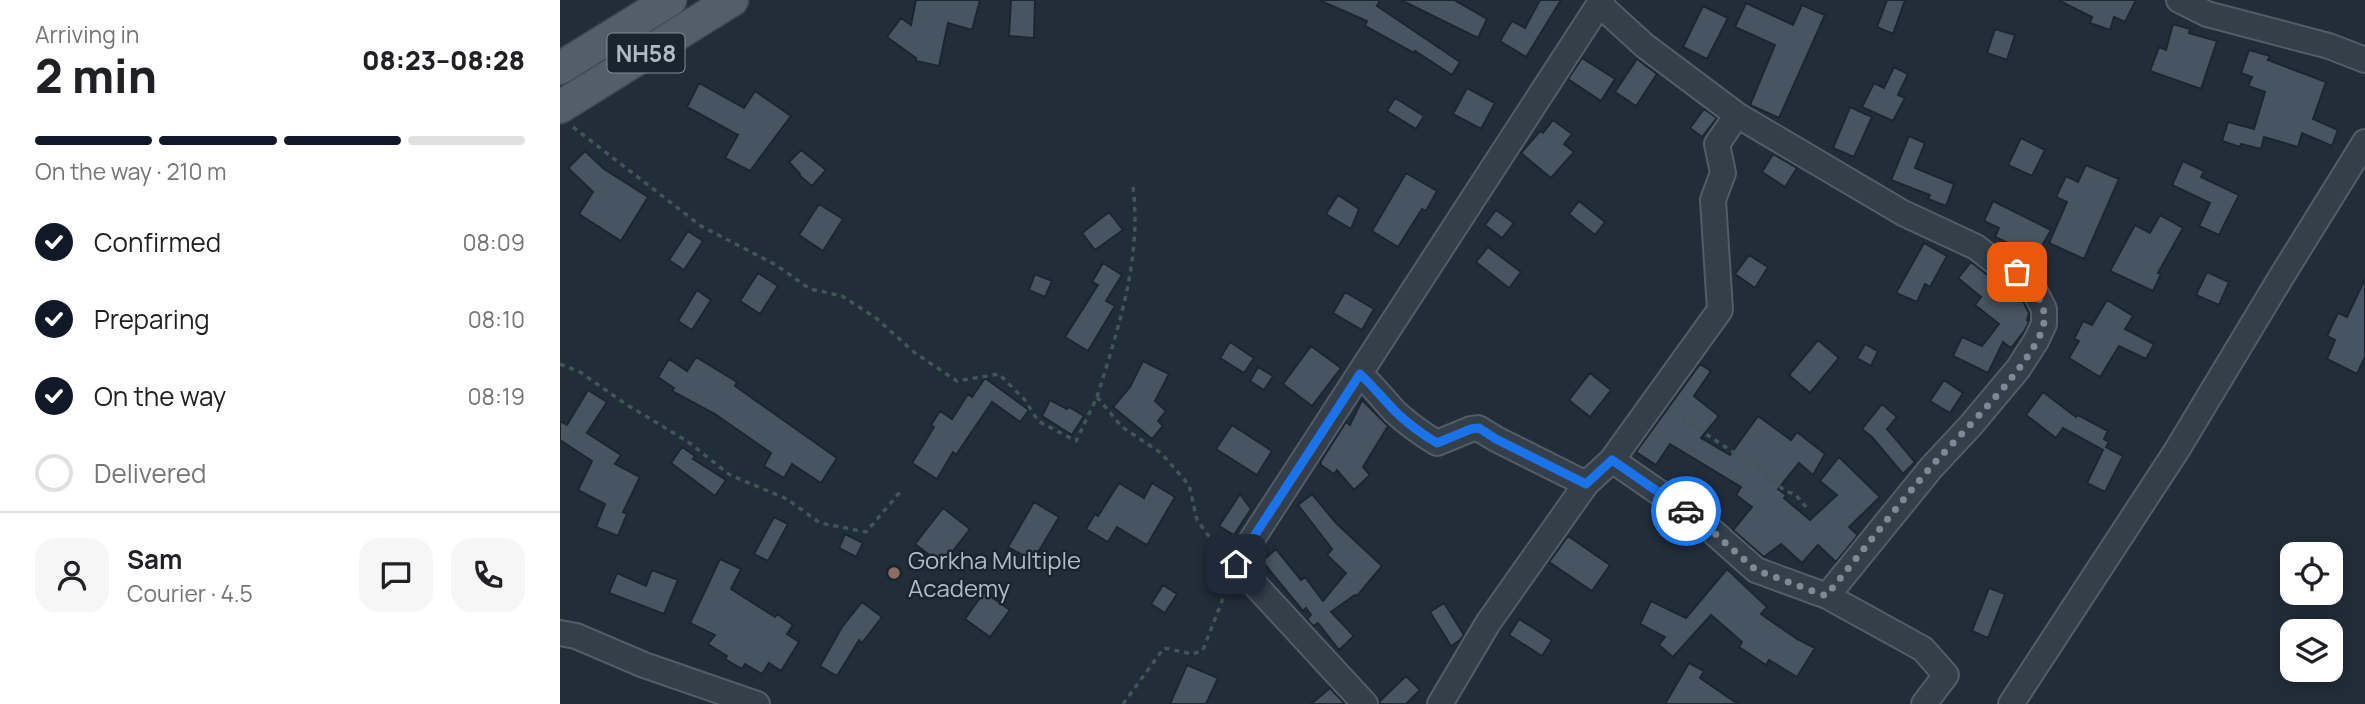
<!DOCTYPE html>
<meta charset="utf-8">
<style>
body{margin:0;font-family:Manrope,sans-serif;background:#f6f6f6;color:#202124;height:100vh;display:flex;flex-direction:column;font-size:26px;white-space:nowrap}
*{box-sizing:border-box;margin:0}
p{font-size:23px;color:#757577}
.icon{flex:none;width:38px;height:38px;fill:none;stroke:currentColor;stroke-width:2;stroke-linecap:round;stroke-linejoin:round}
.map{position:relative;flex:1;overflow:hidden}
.panel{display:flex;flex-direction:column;background:#fff;width:560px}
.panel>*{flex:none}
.fabs{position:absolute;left:1720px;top:542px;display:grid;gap:14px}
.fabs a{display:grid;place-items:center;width:63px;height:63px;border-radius:14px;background:#fff;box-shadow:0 4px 18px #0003;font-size:35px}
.pin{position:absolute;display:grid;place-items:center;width:60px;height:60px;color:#fff;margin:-30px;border-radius:14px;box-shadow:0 4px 10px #0006}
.courier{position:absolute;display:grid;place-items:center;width:70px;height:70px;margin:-35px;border:5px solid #1a73e8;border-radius:50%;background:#fff;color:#222;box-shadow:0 2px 9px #0007}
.headline em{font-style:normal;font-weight:800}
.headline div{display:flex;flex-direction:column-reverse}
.headline{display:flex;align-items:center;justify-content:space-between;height:119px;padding:0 35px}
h1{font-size:46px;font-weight:800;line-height:52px}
.bar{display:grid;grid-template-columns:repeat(4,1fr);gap:10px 7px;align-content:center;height:84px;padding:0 35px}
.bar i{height:9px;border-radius:5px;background:#e0e0e0}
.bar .on{background:#111827}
.bar p{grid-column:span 4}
.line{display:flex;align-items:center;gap:18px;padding:0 35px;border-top:2px solid #e0e0e0}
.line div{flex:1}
.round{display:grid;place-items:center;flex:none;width:74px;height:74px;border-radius:21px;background:#f6f6f6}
ol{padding:0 35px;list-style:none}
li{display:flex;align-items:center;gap:21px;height:77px}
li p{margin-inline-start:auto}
li .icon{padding:7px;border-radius:50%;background:#111827;color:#fff;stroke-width:4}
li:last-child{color:#757577}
li i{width:38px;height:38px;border:4px solid #e0e0e0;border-radius:50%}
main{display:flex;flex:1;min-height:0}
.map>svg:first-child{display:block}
.building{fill:#475562;stroke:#1c262f;stroke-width:2}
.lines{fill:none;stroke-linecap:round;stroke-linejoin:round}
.minor-casing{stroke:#525d66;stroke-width:28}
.major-casing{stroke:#3e4852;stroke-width:35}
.path{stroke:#405657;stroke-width:3.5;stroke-dasharray:5 5;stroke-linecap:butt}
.minor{stroke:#343f49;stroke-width:24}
.major{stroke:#525e69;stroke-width:32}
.done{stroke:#7d8994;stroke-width:7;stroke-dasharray:0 12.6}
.route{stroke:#1a73e8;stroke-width:9}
.education-dot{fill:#8d6e63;stroke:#1a242d;stroke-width:2.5}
.labels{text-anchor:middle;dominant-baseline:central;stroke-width:5;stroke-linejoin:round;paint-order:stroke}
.shield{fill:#1a242d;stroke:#828d97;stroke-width:2}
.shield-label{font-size:23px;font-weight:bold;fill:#afbac5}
.poi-label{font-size:24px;fill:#afbac5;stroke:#1a242d;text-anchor:start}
</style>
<main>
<section class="panel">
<div class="headline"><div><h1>2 min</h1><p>Arriving in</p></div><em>08:23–08:28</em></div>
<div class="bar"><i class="on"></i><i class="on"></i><i class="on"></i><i></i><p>On the way · 210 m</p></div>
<ol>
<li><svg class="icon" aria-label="check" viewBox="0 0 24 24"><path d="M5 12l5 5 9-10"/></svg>Confirmed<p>08:09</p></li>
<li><svg class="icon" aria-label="check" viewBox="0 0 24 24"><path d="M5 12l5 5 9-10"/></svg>Preparing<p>08:10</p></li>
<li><svg class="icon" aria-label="check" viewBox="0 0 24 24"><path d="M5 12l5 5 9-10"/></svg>On the way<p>08:19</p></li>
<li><i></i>Delivered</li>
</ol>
<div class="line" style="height:126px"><a class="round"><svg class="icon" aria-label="person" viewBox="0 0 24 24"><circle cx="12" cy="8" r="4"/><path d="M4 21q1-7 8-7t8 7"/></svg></a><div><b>Sam</b><p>Courier · 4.5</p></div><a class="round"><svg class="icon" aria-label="chat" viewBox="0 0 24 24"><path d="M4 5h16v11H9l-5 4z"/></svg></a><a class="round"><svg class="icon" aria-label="phone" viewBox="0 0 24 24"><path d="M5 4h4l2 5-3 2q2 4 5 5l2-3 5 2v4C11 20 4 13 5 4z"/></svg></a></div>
</section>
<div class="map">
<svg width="1805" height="704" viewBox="0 0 1805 704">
<rect width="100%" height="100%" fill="#212d38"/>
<path class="building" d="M356 0H420L412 30 388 23 379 66 356 61V58L327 37 341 18 351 25Z
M451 0H475L474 38 449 36Z
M759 0H820L817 6 900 62 892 75 855 51 854 53 805 26 807 21Z
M841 0H894L927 19 918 38Z
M980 0H1001L966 57 940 41 952 21 965 28Z
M1327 0H1345L1333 34 1317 27Z
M1498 0H1576L1565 22 1554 17 1550 30 1530 23 1532 17Z
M1186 3 1233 25 1242 5 1265 15 1219 118 1190 105 1215 45 1175 27Z
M1143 6 1168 18 1147 59 1123 47Z
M1613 24 1630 29 1629 33 1657 41 1641 89 1590 71 1599 47 1606 50Z
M1435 29 1455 35 1447 60 1427 53Z
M1689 50 1710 56 1708 60 1766 82 1753 119 1778 130 1772 146 1742 133 1738 147 1704 137 1701 149 1681 144 1680 147 1662 141 1668 122 1694 129 1705 92 1688 86 1692 77 1681 73Z
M1022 58 1055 79 1041 101 1008 79Z
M1077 59 1097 74 1076 106 1055 92Z
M1334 67 1348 74 1338 95 1345 98 1333 121 1302 107 1314 83 1324 88Z
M139 83 184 108 195 91 231 116 190 171 165 158 178 135 127 107Z
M907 88 935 103 921 129 893 114Z
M835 98 864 116 856 129 827 111Z
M1290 107 1312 117 1294 157 1273 148Z
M1144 109 1157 118 1142 137 1130 128Z
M993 120 1012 134 1004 144 1014 152 991 178 961 153 980 131 983 133Z
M1349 136 1365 143 1355 168 1394 184 1386 206 1368 199 1370 195 1331 180Z
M1461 138 1485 150 1472 176 1448 165Z
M241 150 266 170 252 186 239 175 240 174 229 162Z
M25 151 44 169 88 197 61 241 19 214 33 192 8 168Z
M1213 154 1237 168 1225 187 1202 172Z
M1623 161 1644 171 1641 177 1679 195 1659 235 1639 226 1650 203 1612 185Z
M1526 165 1559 179 1524 259 1489 243 1507 202 1496 197 1506 176 1518 182Z
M846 173 877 191 866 211 862 209 838 247 812 231Z
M778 195 799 209 791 229 766 214Z
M1019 201 1045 222 1035 235 1009 214Z
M1433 201 1491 230 1476 256 1435 237 1439 228 1424 221Z
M259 204 283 219 263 251 239 235Z
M936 210 954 223 942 238 925 225Z
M549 212 563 230 535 250 522 233Z
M1600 215 1623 228 1598 273 1601 274 1593 291 1550 271 1575 225 1590 233Z
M128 231 143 241 124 270 109 260Z
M1364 243 1387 256 1370 287 1365 284 1357 302 1336 293Z
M928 247 961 272 949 288 916 262Z
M1189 255 1208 267 1195 288 1175 274Z
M1411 262 1434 280 1435 278 1448 284 1463 301 1469 313 1467 320 1469 322 1465 330 1451 348 1443 342 1428 373 1393 356 1402 337 1422 346 1439 324 1415 305 1421 297 1398 278Z
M543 263 562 275 546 301 555 306 528 351 505 337 538 285 532 282Z
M1647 272 1669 282 1659 305 1636 295Z
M198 273 218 286 200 314 180 301Z
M475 274 492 281 485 297 469 290Z
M1805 279V357L1797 374 1767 359 1775 340 1767 336 1778 313 1787 317Z
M137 290 151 300 132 330 118 321Z
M785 292 814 309 802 330 773 313Z
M1547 300 1573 316 1565 329 1594 344 1586 359 1559 346 1540 377 1509 358 1519 341 1514 339 1523 321 1532 325Z
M1258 340 1279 358 1250 393 1229 375Z
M670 342 694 358 684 373 660 358Z
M1305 344 1318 351 1311 366 1297 358Z
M751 346 781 368 752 406 723 384Z
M136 357 177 382 175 386 277 458 261 483 232 464 224 478 204 466 211 453 155 414 112 391 114 388 98 377 109 359 127 371Z
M583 361 609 374 595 401 606 411 598 421 603 426 592 439 553 407 570 387Z
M1140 364 1151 371 1134 396 1159 416 1141 438 1170 455 1198 416 1231 440 1237 432 1265 454 1253 475 1239 463 1218 489 1226 495 1224 498 1250 520 1277 495 1260 481 1279 457 1320 497 1289 527 1298 535 1276 562 1258 545 1242 563 1221 544 1204 557 1173 530 1192 507 1176 495 1181 487 1110 444 1096 465 1076 452Z
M698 367 713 376 704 390 690 381Z
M1030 373 1051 390 1030 417 1009 400Z
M425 378 469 410 460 422 432 402 396 455 393 452 377 479 352 463 374 427 371 425 380 411 392 419 408 394 412 397Z
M1384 380 1403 393 1390 413 1370 401Z
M28 390 47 402 27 433 61 455 55 464 80 477 63 512 67 514 58 536 36 527 45 504 18 490 32 461 0 440V421L7 425Z
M1483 392 1516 417 1518 415 1548 431 1544 439 1549 442 1546 447 1563 456 1545 492 1527 483 1543 450 1503 428 1496 438 1466 415Z
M490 400 507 409 509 407 524 416 512 435 482 416Z
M802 400 828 426 803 467 810 475 794 490 777 470 774 474 761 465V461L786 422 790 425Z
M1322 404 1337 417 1327 429 1355 462 1343 474 1312 437 1302 429Z
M672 425 712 451 697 475 656 449Z
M122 447 135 456 133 459 166 480 155 496 111 463Z
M559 483 584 498 592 483 615 497 587 545 557 527 548 542 526 529 535 514 538 516Z
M680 494 691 509 674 535 659 526Z
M752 494 776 523 822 566 797 596 795 595 771 612 794 636 779 650 758 623 753 626 747 619 751 615 746 608 743 611 702 561 716 549 741 580 745 577 763 601 786 573 767 555 772 549 738 505Z
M474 502 499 517 473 561 448 547Z
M383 508 410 529 382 565 355 544Z
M214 517 228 524 208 561 194 554Z
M285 534 303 543 296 557 279 548Z
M1008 536 1050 565 1032 591 989 562Z
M160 559 181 569 171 589 215 617 217 614 233 625 227 634 239 642 221 671 209 663 202 674 185 664 182 669 165 659 167 656 148 644 155 635 130 623Z
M1167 569 1207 607 1201 614 1237 639 1255 648 1237 677 1209 660 1206 665 1179 647 1182 642 1151 615 1113 657 1099 645 1105 637 1080 624 1091 601 1126 618Z
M92 570 118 580 104 614 49 593 57 573 86 586Z
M603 585 617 594 605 613 591 604Z
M1429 588 1445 594 1428 638 1412 631Z
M424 592 450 610 430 637 405 619Z
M302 602 322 617 302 643 299 640 277 676 260 666 282 627Z
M884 603 904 635 900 640 891 646 870 612Z
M959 619 992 640 982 656 949 635Z
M1129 663 1144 671 1140 678 1178 704H1105Z
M627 665 658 678 646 704H610Z
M846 676 860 690 846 704H819L820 701Z
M770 688 785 704H751Z"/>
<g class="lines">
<defs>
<path id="minor" d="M1619 0 1647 14 1769 46 1805 60
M1040 5 1085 46 1177 115 1343 213 1416 247 1434 261 1457 272 1475 292 1484 309V324L1476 341 1458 369 1411 425 1371 468 1267 596 1363 649 1386 675 1364 704
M800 374C813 386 823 399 835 412 848 424 862 434 877 443L911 429 918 428 936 439 1026 484
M1052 460 1143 523 1196 570 1267 596
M0 633 16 636 84 665 197 704
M805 704 676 564 1042 0
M880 704 928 623 1026 484 1052 460 1160 310 1153 200 1163 173 1157 144 1177 115
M1451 704 1617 450 1723 274 1805 142"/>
<path id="major" d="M0 68 110 0
M0 107 172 0"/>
</defs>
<use href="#minor" class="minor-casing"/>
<use href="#major" class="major-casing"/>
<path class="path" d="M13 127 141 226 216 265 250 289 282 296 316 318 355 353 397 381 439 374 465 400 478 421 516 441 537 397 562 427 601 453 629 485 637 520 660 551
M0 364 20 372 64 403 127 441 170 475 227 499 260 523 306 532 341 491
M537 397C558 329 582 259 573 187
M1113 412 1200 470 1225 491 1235 494 1246 507
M563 704 604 648 633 654 643 650 667 588"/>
<use href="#minor" class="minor"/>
<use href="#major" class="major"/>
</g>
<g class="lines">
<path class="done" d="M1126 511 1143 523 1196 570 1266 596C1301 553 1334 510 1370 468 1397 437 1479 359 1484 322 1487 302 1470 286 1457 272"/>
<path class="route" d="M676 564 800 374C813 386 823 399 836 412 848 424 862 434 877 443L911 429 919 428 936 439 1026 484 1052 460 1126 511"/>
</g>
<circle class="education-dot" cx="334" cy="573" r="7"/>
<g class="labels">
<rect class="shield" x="47.5" y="33.5" width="77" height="39" rx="5"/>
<g class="shield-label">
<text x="86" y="53">NH58</text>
</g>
<g class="poi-label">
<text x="348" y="559">Gorkha Multiple<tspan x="348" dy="28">Academy</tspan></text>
</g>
</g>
</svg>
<div class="fabs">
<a><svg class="icon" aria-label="locate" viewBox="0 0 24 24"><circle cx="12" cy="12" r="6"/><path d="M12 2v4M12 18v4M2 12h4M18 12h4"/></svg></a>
<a><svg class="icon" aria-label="layers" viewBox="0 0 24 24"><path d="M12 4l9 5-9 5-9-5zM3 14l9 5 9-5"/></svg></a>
</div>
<div class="pin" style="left:1457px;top:272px;background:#ea580c"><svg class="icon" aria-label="bag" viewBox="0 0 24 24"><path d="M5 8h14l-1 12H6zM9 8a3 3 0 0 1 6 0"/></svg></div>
<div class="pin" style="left:676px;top:564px;background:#1f2937"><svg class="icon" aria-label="home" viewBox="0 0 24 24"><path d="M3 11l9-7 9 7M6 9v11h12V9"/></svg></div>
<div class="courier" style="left:1126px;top:511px"><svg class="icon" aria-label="car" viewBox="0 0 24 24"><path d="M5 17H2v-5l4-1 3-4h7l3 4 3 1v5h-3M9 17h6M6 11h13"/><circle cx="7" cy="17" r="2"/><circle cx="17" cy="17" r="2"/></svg></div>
</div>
</main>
